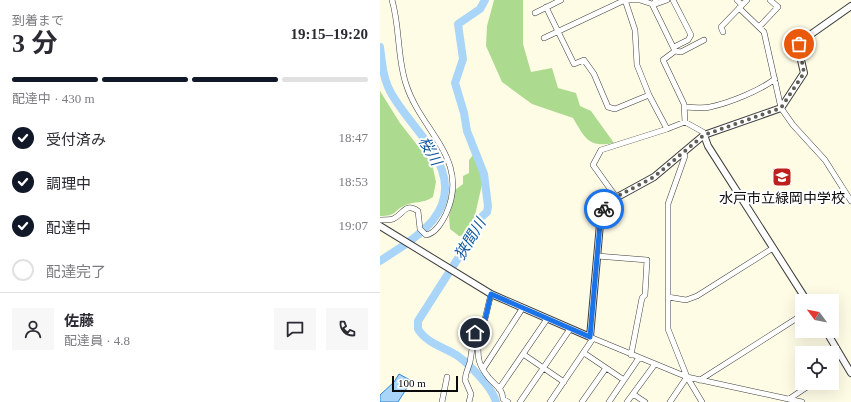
<!DOCTYPE html>
<html lang="ja">
<meta charset="utf-8">
<style>
body{margin:0;font-family:"Times New Roman","Noto Sans JP",serif;background:#f7f7f7;color:#2b2b33;height:100vh;display:flex;flex-direction:column;font-size:15px;white-space:nowrap}
*{box-sizing:border-box;margin:0}
p{font-size:13px;color:#7c7c81}
.icon{flex:none;width:22px;height:22px;fill:none;stroke:currentColor;stroke-width:2;stroke-linecap:round;stroke-linejoin:round}
.map{position:relative;flex:1;overflow:hidden}
.drawer{display:flex;flex-direction:column;background:#fff;width:380px}
.drawer>*{flex:none}
.needle{width:26px;rotate:302deg}
.buttons{position:absolute;left:415px;top:294px;display:grid;gap:8px}
.buttons a{display:grid;place-items:center;width:44px;height:44px;border-radius:0px;background:#fff;box-shadow:0 4px 16px #0002;font-size:20px}
.scale{position:absolute;left:12px;bottom:10px;width:66px;box-sizing:border-box;padding-left:4px;border:2px solid #0a0a0a;border-top:0;font-size:11px;line-height:14px;white-space:nowrap;color:#0a0a0a;-webkit-text-stroke:3px #fff;paint-order:stroke}
.pin{position:absolute;display:grid;place-items:center;width:34px;height:34px;color:#fff;margin:-17px;border:2px solid #fff;border-radius:50%;box-shadow:0 1px 4px #0007}
.courier{position:absolute;display:grid;place-items:center;width:40px;height:40px;margin:-20px;border:3px solid #1a73e8;border-radius:50%;background:#fff;color:#222;box-shadow:0 1px 5px #0007}
.headline em{font-style:normal;font-weight:700}
.headline div{display:flex;flex-direction:column-reverse}
.headline{display:flex;align-items:center;justify-content:space-between;height:68px;padding:0 12px}
h1{font-size:26px;font-weight:700;line-height:30px}
.bar{display:grid;grid-template-columns:repeat(4,1fr);gap:6px 4px;align-content:center;height:48px;padding:0 12px}
.bar i{height:5px;border-radius:3px;background:#e1e1e2}
.bar .on{background:#111827}
.bar p{grid-column:span 4}
.line{display:flex;align-items:center;gap:10px;padding:0 12px;border-top:1px solid #e1e1e2}
.line div{flex:1}
.round{display:grid;place-items:center;flex:none;width:42px;height:42px;border-radius:0px;background:#f7f7f7}
ol{padding:0 12px;list-style:none}
li{display:flex;align-items:center;gap:12px;height:44px}
li p{margin-inline-start:auto}
li .icon{padding:4px;border-radius:50%;background:#111827;color:#fff;stroke-width:4}
li:last-child{color:#7c7c81}
li i{width:22px;height:22px;border:2px solid #e1e1e2;border-radius:50%}
main{display:flex;flex:1;min-height:0}
.map>svg:first-child{display:block}
.forest{fill:#acdb8f}
.water{fill:#a9d5f8;stroke:#2e86d2}
.lines{fill:none;stroke-linecap:round;stroke-linejoin:round}
.river{stroke:#a9d5f8;stroke-width:8}
.minor-casing{stroke:#3d3d3d;stroke-width:6}
.tertiary-casing{stroke:#3d3d3d;stroke-width:8}
.minor{stroke:#fff;stroke-width:5}
.tertiary{stroke:#fff;stroke-width:6}
.done{stroke:#605f57;stroke-width:4;stroke-dasharray:0 7.2}
.route{stroke:#1a73e8;stroke-width:5}
.labels{text-anchor:middle;dominant-baseline:central;stroke-width:4;stroke-linejoin:round;paint-order:stroke}
.poi-label{font-size:14px;fill:#0a0a0a;stroke:#fff}
.water-label{font-size:15px;font-style:italic;fill:#10579e;stroke:#fff}
</style>
<main>
<section class="drawer">
<div class="headline"><div><h1>3 分</h1><p>到着まで</p></div><em>19:15–19:20</em></div>
<div class="bar"><i class="on"></i><i class="on"></i><i class="on"></i><i></i><p>配達中 · 430 m</p></div>
<ol>
<li><svg class="icon" aria-label="check" viewBox="0 0 24 24"><path d="M5 12l5 5 9-10"/></svg>受付済み<p>18:47</p></li>
<li><svg class="icon" aria-label="check" viewBox="0 0 24 24"><path d="M5 12l5 5 9-10"/></svg>調理中<p>18:53</p></li>
<li><svg class="icon" aria-label="check" viewBox="0 0 24 24"><path d="M5 12l5 5 9-10"/></svg>配達中<p>19:07</p></li>
<li><i></i>配達完了</li>
</ol>
<div class="line" style="height:72px"><a class="round"><svg class="icon" aria-label="person" viewBox="0 0 24 24"><circle cx="12" cy="8" r="4"/><path d="M4 21q1-7 8-7t8 7"/></svg></a><div><b>佐藤</b><p>配達員 · 4.8</p></div><a class="round"><svg class="icon" aria-label="chat" viewBox="0 0 24 24"><path d="M4 5h16v11H9l-5 4z"/></svg></a><a class="round"><svg class="icon" aria-label="phone" viewBox="0 0 24 24"><path d="M5 4h4l2 5-3 2q2 4 5 5l2-3 5 2v4C11 20 4 13 5 4z"/></svg></a></div>
</section>
<div class="map">
<svg width="471" height="402" viewBox="0 0 471 402">
<rect width="100%" height="100%" fill="#fffce6"/>
<path class="forest" d="M114 0H143V44L151 72 172 68 178 88 196 93 200 106 211 111 234 143C208 148 205 138 193 118L152 104 122 82 106 46 107 26Z
M0 91 20 123 52 164 56 182 53 197C42 204 35 201 26 205 13 210 18 216 0 216Z
M93 155 103 180 93 224 87 235 79 236 70 229 69 217 75 190 83 184V176L89 173V160Z"/>
<path class="water" d="M19 374 30 380V383L18 402H0V395L14 382Z"/>
<g class="lines">
<path class="river" d="M105 0 100 9 78 24 83 59 75 83 84 113 87 131 104 174 108 206 107 212 97 221 91 238 38 321V329C46 342 60 346 73 353 86 360 113 388 116 402
M0 47C2 62 3 78 10 91 30 130 91 172 53 220 39 237 18 249 0 261"/>
<defs>
<path id="minor" d="M245 0 255 30 257 65 269 95 287 129 305 122 323 132 324 135
M260 0 272 4 295 51 301 52 324 40
M276 0 273 5 287 0
M293 0 311 35 308 40 294 47
M357 0 362 5
M166 7 194 64 204 60 214 74 228 107 235 109 269 95
M359 8 384 32 401 108 413 125 445 160 471 201
M155 13 181 0
M379 27 398 7 390 0
M343 32 341 27 367 0
M164 38 245 0H260
M295 51 283 60 304 104 305 122
M305 107C313 107 322 109 330 107 349 103 379 91 395 79
M303 153 305 156 288 204V329L307 377 322 402
M236 197 213 165 221 150 287 129
M0 220C4 220 9 220 13 219 24 214 25 202 38 211L40 229 46 235C56 233 62 222 66 214 91 159 41 132 26 84 17 57 20 27 12 0
M217 256 267 260 265 295 262 298 251 355
M288 297 306 300 317 296 393 248
M97 330C101 351 92 357 109 378 115 385 123 389 123 399L128 402
M204 353 244 380
M143 354 184 382
M103 369 142 309
M452 371 455 368
M320 380 422 315
M119 389 167 319
M253 394 265 402
M409 399 433 383
M62 402 67 377
M89 402 91 394 85 380 86 374 90 362 94 336 105 319 111 294
M140 402 190 329
M170 402 212 340 210 337 307 377 422 402
M202 402 226 368
M229 402 259 358
M247 402 275 364
M290 402 307 377"/>
<path id="tertiary" d="M324 135 328 146 427 301
M0 226 111 294 210 337 220 224 224 210 232 200 274 177 324 135 401 108 424 73 418 47 420 42 471 6
M446 331 471 373"/>
</defs>
<use href="#minor" class="minor-casing"/>
<use href="#tertiary" class="tertiary-casing"/>
<use href="#minor" class="minor"/>
<use href="#tertiary" class="tertiary"/>
</g>
<g class="lines">
<path class="done" d="M224 209 236 197 274 177 324 135 401 108 424 73 419 44"/>
<path class="route" d="M95 333 105 320 111 294 210 337 220 224 224 209"/>
</g>
<defs>
<symbol id="school-square" viewBox="-11 -11 22 22"><rect x="-9" y="-9" width="18" height="18" rx="4" fill="#bd211e" stroke="#fff"/><path d="M0-5L7-2L0 1L-7-2ZM-4 1L0 2.5L4 1V4Q0 6-4 4Z" fill="#fff"/></symbol>
</defs>
<g fill-rule="evenodd">
<use href="#school-square" x="391" y="166" width="22" height="22"/>
</g>
<g class="labels">
<g class="poi-label">
<text x="402" y="198">水戸市立緑岡中学校</text>
</g>
<g class="water-label">
<text transform="translate(50 151) rotate(61)">桜川</text>
<text transform="translate(90 239) rotate(-59)">狭間川</text>
</g>
</g>
</svg>
<div class="buttons">
<a><svg class="needle" viewBox="-14 -14 28 28"><path d="M0-13l5 13h-10z" fill="#e53935"/><path d="M0 13l5-13h-10z" fill="#7c7c81"/></svg></a>
<a><svg class="icon" aria-label="locate" viewBox="0 0 24 24"><circle cx="12" cy="12" r="6"/><path d="M12 2v4M12 18v4M2 12h4M18 12h4"/></svg></a>
</div>
<div class="scale">100 m</div>
<div class="pin" style="left:419px;top:44px;background:#ea580c"><svg class="icon" aria-label="bag" viewBox="0 0 24 24"><path d="M5 8h14l-1 12H6zM9 8a3 3 0 0 1 6 0"/></svg></div>
<div class="pin" style="left:95px;top:333px;background:#1f2937"><svg class="icon" aria-label="home" viewBox="0 0 24 24"><path d="M3 11l9-7 9 7M6 9v11h12V9"/></svg></div>
<div class="courier" style="left:224px;top:209px"><svg class="icon" aria-label="bike" viewBox="0 0 24 24"><circle cx="6" cy="16" r="4"/><circle cx="18" cy="16" r="4"/><path d="M6 16l4-8h5l3 8M10 8l3 8H6M13 5h3"/></svg></div>
</div>
</main>
